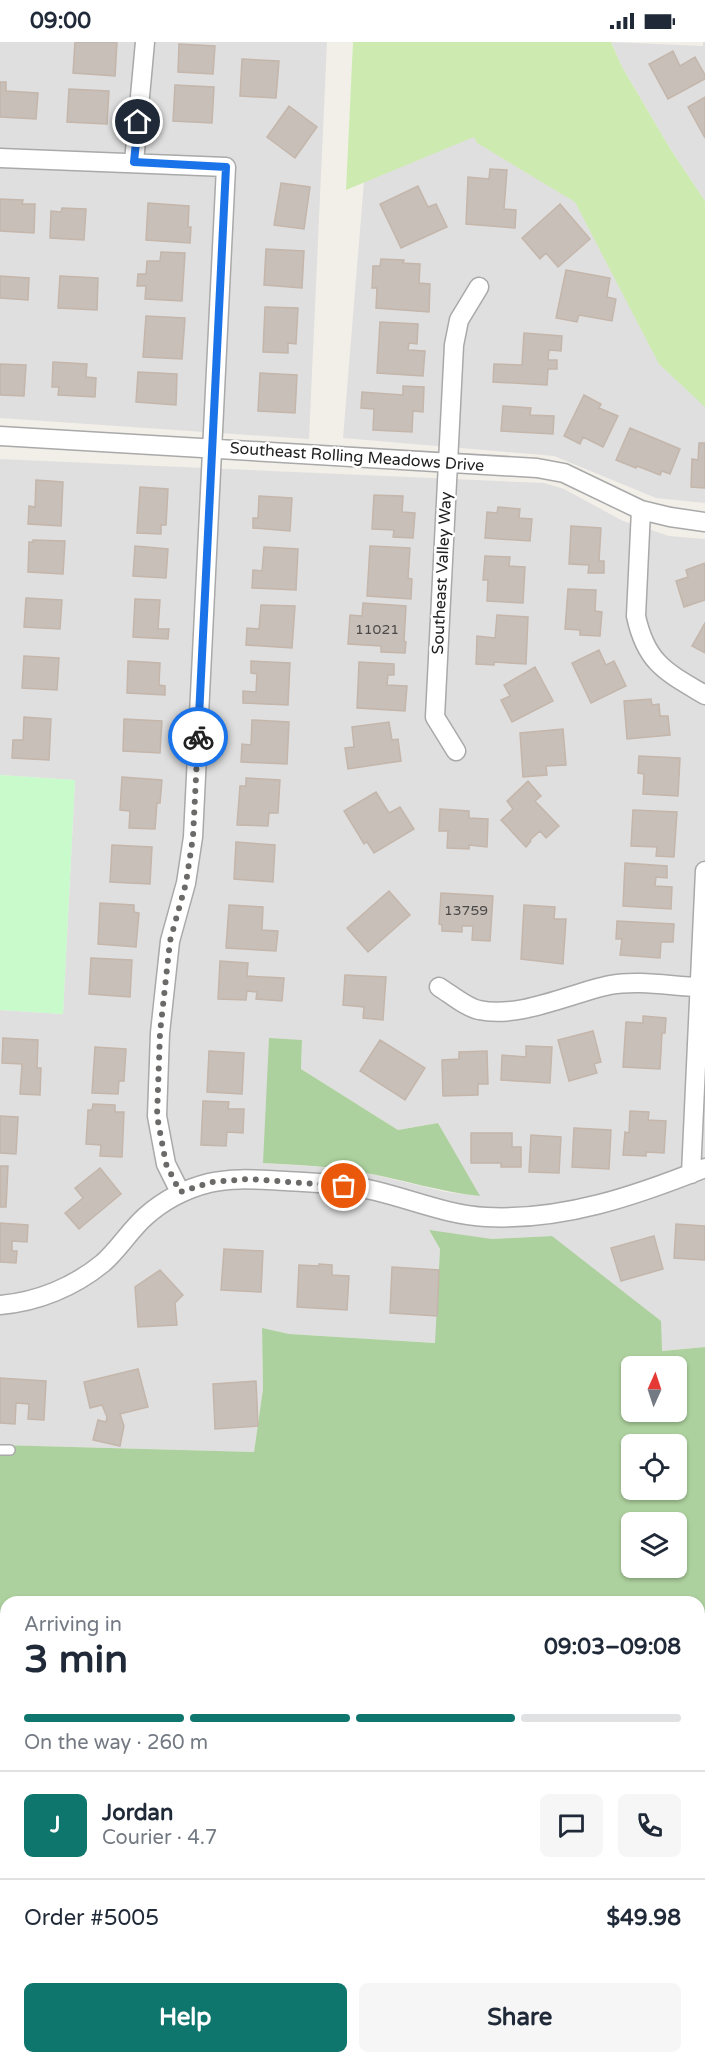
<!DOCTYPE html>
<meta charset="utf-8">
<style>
body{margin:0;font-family:"Varela Round",sans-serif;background:#f6f6f7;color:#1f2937;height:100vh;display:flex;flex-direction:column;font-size:22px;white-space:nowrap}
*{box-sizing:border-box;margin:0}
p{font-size:20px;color:#747a83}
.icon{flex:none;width:33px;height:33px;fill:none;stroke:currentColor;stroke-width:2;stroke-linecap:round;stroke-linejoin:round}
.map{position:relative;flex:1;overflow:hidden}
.panel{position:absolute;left:0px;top:1554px;width:705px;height:468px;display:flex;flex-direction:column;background:#fff;border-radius:18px 18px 0 0;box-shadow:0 2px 4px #0004}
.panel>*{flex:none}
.needle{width:39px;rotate:3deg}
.tools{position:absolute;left:621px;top:1314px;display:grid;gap:12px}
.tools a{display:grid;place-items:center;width:66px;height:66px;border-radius:9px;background:#fff;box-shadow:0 2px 4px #0004;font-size:30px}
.pin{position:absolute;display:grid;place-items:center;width:51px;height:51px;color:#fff;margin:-26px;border:3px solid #fff;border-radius:50%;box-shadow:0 2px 6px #0007}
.courier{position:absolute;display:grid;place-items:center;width:60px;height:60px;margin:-30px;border:4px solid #1a73e8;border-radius:50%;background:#fff;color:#222;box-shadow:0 2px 8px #0007}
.overview em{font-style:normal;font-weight:700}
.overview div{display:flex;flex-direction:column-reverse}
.overview{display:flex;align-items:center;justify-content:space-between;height:102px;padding:0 24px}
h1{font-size:39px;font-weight:700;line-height:45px}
.bar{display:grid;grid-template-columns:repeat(4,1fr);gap:9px 6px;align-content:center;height:72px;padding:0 24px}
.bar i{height:8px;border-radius:4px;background:#e0e1e3}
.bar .selected{background:#0f766e}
.bar p{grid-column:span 4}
.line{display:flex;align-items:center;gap:15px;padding:0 24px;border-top:2px solid #e0e1e3}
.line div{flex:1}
.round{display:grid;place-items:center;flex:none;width:63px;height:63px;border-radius:9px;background:#f6f6f7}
.cta{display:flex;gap:12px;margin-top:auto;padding:12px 24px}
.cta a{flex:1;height:69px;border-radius:9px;background:#0f766e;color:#fff;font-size:24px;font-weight:700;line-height:69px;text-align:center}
.cta a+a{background:#f6f6f7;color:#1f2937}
.status{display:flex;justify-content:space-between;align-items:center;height:42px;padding:0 30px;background:#fff;direction:ltr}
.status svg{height:16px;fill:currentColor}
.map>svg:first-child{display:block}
.residential{fill:#e0dfdf;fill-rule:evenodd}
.grass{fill:#cdebb0}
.forest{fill:#add19e;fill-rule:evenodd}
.park{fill:#c8facc}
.building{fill:#c7bfb8;stroke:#c4b6ab;stroke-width:1.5}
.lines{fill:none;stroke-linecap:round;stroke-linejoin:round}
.service-casing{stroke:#a9a9a9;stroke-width:12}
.minor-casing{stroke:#a9a9a9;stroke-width:21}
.service{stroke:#fff;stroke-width:9}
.minor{stroke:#fff;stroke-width:18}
.done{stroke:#6b6a68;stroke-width:6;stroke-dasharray:0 10.8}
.route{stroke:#1a73e8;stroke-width:8}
.labels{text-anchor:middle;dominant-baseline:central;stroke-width:5;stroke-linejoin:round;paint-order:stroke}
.number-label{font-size:14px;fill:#4b4948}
.street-label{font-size:16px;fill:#222;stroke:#fff}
</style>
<div class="status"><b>09:00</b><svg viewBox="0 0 49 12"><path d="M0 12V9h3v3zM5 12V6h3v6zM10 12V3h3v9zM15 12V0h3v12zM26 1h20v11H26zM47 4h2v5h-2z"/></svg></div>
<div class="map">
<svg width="705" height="2022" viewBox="0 0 705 2022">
<rect width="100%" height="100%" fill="#f2efe9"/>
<path class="residential" d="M0 0H327L309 397 0 376Z
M611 0 703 4V0H705V159L671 108 622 25Z
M465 87 593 157 705 302V461L656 456 554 414 343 396 365 127Z
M0 417 544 441 564 447 623 479 669 494 705 497V1305L661 1309 552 1194 492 1197 429 1189 440 1207 436 1301 289 1292 262 1287 263 1347 254 1410 0 1403V968L63 972 75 738 0 733ZM302 998 301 1027 398 1088 438 1081 479 1154 446 1150 367 1131 335 1126 264 1121Z
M0 1790 6 1796V2016H149L152 2022H0Z
M699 1843 705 1844V2022H444L445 2016H699Z"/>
<path class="grass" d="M353 0H611L622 25 671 108 705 159V365L659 322 575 160 477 101 474 95 346 148Z"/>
<path class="forest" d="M269 996 302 998 301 1027 398 1088 438 1081 480 1154C441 1150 404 1138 366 1131 332 1124 298 1123 263 1121Z
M429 1188 492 1197 552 1194 661 1279 662 1309 705 1305V1844L699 1843V1560H6V1796L0 1790V1403L254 1410 263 1347 262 1286 289 1292 435 1301 440 1207ZM632 1324H676V1370H632ZM632 1402H676V1448H632ZM632 1480H676V1526H632Z
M149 2016H445V2022H152Z"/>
<path class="park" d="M0 733 75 738 63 972 0 968Z"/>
<path class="building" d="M75 0H117L115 34 73 31Z
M179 2 215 4 213 32 178 30Z
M673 9 680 24 695 15 705 33V37L668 57 649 22Z
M242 17 279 19 276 56 240 54Z
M0 40H6V49L38 51 36 77 0 75Z
M175 43 214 45 212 81 173 79Z
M69 47 109 49 107 82 67 80Z
M705 55V96L688 65Z
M289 64 317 85 295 116 267 95Z
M490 127 507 128 504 167 516 168 515 186 466 182 468 135 489 137Z
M281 141 310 145 304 187 274 183Z
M418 144 428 165 436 162 447 185 401 206 380 162Z
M0 157 23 158 22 162H35L34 191 0 189Z
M148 161 189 164 188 185H191L190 201 146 198Z
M560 162 590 197 558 225 546 211 540 217 522 196Z
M62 166 86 167 84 198 50 196 51 169 61 170Z
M266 207 304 209 302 246 264 243Z
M161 210 185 211 182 259 145 257 146 244H137L138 232H146L147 219H160Z
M381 217 404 218 403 221 420 222 419 241 430 242 429 270 376 266 377 246H372L373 224H380Z
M566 228 610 236 607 255 616 257 612 279 579 273 577 280 556 276Z
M0 234 29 236 28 258 0 256Z
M60 234 98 236 97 268 58 266Z
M265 265 298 266 296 302 288 301V311L263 310Z
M146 274 185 276 182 317 143 315Z
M380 280 418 282 417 302 409 301 408 308 425 309 423 334 377 331Z
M524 291 562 294 561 309 549 308 548 318H557V327H548L547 343 493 340 494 322 522 323Z
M53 320 87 322 86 335 96 336 95 355 58 353 59 345H52Z
M0 322 26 323 24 354 0 353Z
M138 330 177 332 176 363 136 360Z
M260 331 297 333 295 371 258 369Z
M403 344 424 345 423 370 413 369 412 390 373 388 374 367 361 366 362 350 403 353Z
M584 353 601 362 599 366 618 374 603 405 583 395 580 402 564 394Z
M503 364 531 366 530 373 554 374 553 392 501 389Z
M630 386 680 407 670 432 662 429 660 433 637 424 636 426 616 418Z
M699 401H705V446L691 445 692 417 698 418Z
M36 438 63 440 61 484 28 482 29 464 35 465Z
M140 445 168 447 166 483H161V492L137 491Z
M374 453 403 454 402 470 415 471 413 496 393 495 394 488 372 487Z
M259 454 292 456 290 489 253 486V476H258Z
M498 465 520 467 519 476 532 477 530 499 485 496 487 470 497 471Z
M571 484 601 486 599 519H604V531H588L589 523 569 522Z
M33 498 65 499 63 532 28 530 29 500H33Z
M135 504 168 507 166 536 133 534Z
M370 504 410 506 408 536 412 537 411 557 367 554Z
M264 505 298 507 296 548 252 546 253 528 262 529Z
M485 514 510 515 509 524 525 525 523 561 487 559 488 538H483Z
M705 521V558L684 565 676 539 688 535 686 528Z
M568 547 596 548 595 569 602 570 600 594 580 593V588L565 587Z
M26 556 62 558 60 587 24 585Z
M135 557 160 558 158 587H169L168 597 133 595Z
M363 561 406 564 404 599 406 600 405 611 381 610V604L348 602 350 573 362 574Z
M261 563 295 564 292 606 246 603 247 586 259 587Z
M497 573 528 575 526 622 494 620V623L476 622 477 594 495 596Z
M705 581V611L692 604Z
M599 608 606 623 614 619 626 644 591 661 572 621Z
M24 614 59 616 57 648 22 646Z
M128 619 160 621 159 643 165 644V653L127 651Z
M251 619 290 621 288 663 243 661V649L256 650 257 632 251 631Z
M359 620 394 622V633H388L387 643 407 644 405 669 357 666Z
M535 625 553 659 512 680 501 658 510 654 504 643Z
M651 657 652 663 659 662 660 674H668L670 693 627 697 624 659Z
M24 675 51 677 49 718 12 716 13 698H23Z
M124 677 162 679 160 711 123 709Z
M252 678 289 680 287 722 241 720 242 702 251 703Z
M389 680 392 698 398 697 401 719 348 727 345 706 354 705 352 685Z
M563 687 566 723 546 724 547 733 523 735 520 691Z
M639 714 680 716 678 754 643 752 644 732 638 731Z
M122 735 162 738 160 761H157L155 787 129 786 130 769 120 768Z
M246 736 280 738 278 771H269L268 784 237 783 240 744H246Z
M528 739 541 754 535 759 559 784 546 796 540 789 530 798 531 799 526 805 501 778 513 767 507 759Z
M376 750 389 771 400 765 414 787 374 811 367 800 364 802 344 769Z
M440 767 469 769V776L488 777 487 805 469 803V807L447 806 448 789H439Z
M633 768 677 770 674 815 656 814 657 805 631 804Z
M236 800 275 803 273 840 234 837Z
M112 803 152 805 150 842 110 840Z
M625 821 667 824V836L656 835 655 844 672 845 671 867 623 864Z
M389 849 410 873 368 910 347 886Z
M441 851 493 854 490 899 472 898 473 884H462V890L442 889V883L439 882Z
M100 861 134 863V870L139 871 136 905 98 902Z
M229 863 263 865 262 888 278 889 276 909 226 906Z
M524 863 555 865 554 877H566L563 922 521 917Z
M617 879 674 882 673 900H661L660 916 620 913 622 897H616Z
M91 916 132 918 130 955 89 952Z
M220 919 248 921 247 934 284 936 282 959 256 957 257 950 247 949 246 958 218 957Z
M345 933 386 935 383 978 363 976 364 965 343 963Z
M643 974 666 976 665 991H662L660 1027 623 1025 626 980 643 981Z
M593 989 601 1020 594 1022 597 1031 569 1039 558 998Z
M3 996 38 998 37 1026H41L40 1053 20 1052 22 1022 2 1021Z
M380 998 425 1026 405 1058 360 1029Z
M526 1004 552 1005 550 1041 501 1038 502 1013 526 1015Z
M95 1005 126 1007 124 1039H119L118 1052 92 1051Z
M209 1009 244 1011 242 1052 207 1050Z
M487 1009 488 1042H478V1053L443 1054 442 1018 459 1017V1010Z
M203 1059 229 1060 228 1067H244L243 1091 227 1090 226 1104 201 1103Z
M93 1062 115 1063V1070H124L122 1115 100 1114 101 1103 86 1102 88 1068H92Z
M630 1069 649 1070 648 1078 666 1079 664 1111 646 1110V1114L623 1113 625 1090 629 1091Z
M0 1074 18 1075 16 1112 0 1111Z
M574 1086 611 1088 609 1127 572 1125Z
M471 1091H512V1105H521V1125H501V1121H471Z
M531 1093 561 1095 559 1131 529 1130Z
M0 1124H8L6 1165H0Z
M100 1126 121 1152 79 1187 65 1171 83 1156 75 1146Z
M0 1181 28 1183 27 1200 12 1199V1209H17L16 1221 0 1220Z
M676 1182 705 1184V1218L674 1216Z
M654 1194 663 1227 621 1239 611 1206Z
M224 1207 263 1209 261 1250 221 1248Z
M319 1222 332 1223V1233L349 1234 347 1268 297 1265 299 1223 319 1224Z
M392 1225 439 1228 437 1274 390 1271Z
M160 1228 183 1253 175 1261 177 1283 138 1285 135 1245Z
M138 1327 148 1365 120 1372 124 1384 120 1404 93 1398 98 1378 106 1380 107 1375 102 1363 90 1366 84 1340Z
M0 1336 46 1339 44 1378 28 1377 29 1362 16 1361 15 1382 0 1381Z
M256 1339 258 1384 215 1387 213 1342Z
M0 1845 6 1849V1854L0 1864Z
M6 1883V1916L0 1904V1887Z
M701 1917H705V1960H699Z
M52 2016H88L89 2017 69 2022H53Z
M523 2016H586L587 2022H524Z"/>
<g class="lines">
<defs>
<path id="service" d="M0 1408H10"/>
<path id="minor" d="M0 116 226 125 193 795 186 841 170 899 160 991 157 1074 166 1122 180 1150
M134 120 145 0
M0 394 537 426 564 431 641 468 670 475 705 480
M641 468 636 574C646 621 666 630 705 653
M456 709 435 675 454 303 459 278 479 245
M439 945C449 951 467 966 479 968 519 977 571 951 610 943 638 938 671 944 699 945
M691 1132 705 829
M0 1263C37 1260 74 1245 103 1221 119 1207 130 1188 146 1174 164 1158 185 1147 209 1141 234 1135 261 1138 286 1139 316 1141 347 1142 376 1149 413 1158 448 1173 486 1175 562 1179 635 1154 705 1126
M699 1868 705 1869
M0 1979 6 2009"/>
</defs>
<use href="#service" class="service-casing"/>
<use href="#minor" class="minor-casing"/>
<use href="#service" class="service"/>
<use href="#minor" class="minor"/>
</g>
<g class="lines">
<path class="done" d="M198 695 193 795 186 841 170 899 160 991 157 1074 166 1122 180 1150 212 1140 249 1137 344 1144"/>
<path class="route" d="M138 80 134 120 226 125 198 695"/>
</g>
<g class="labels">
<g class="number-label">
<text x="377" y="587">11021</text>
<text x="466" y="868">13759</text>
</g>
<g class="street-label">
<text transform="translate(357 415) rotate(4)">Southeast Rolling Meadows Drive</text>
<text transform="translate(442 531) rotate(-87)">Southeast Valley Way</text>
</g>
</g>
</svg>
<div class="tools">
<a><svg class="needle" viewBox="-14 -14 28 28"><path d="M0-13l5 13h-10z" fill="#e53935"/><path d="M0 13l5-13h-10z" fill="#747a83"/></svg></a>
<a><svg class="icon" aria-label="locate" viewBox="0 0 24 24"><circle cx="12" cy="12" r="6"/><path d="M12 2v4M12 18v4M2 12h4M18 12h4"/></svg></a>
<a><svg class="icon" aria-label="layers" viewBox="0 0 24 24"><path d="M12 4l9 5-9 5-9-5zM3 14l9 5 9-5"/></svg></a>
</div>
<div class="pin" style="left:344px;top:1144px;background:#ea580c"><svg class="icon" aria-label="bag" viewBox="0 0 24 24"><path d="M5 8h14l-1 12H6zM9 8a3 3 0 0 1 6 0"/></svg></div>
<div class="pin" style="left:138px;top:80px;background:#1f2937"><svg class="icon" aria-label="home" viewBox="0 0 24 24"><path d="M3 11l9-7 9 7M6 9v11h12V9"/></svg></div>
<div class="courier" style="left:198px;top:695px"><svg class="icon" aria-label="bike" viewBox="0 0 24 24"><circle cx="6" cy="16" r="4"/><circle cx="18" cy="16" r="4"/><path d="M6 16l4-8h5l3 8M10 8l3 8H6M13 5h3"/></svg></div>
<section class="panel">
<div class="overview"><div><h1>3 min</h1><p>Arriving in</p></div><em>09:03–09:08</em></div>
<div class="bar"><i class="selected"></i><i class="selected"></i><i class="selected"></i><i></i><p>On the way · 260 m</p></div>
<div class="line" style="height:108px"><b class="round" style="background:#0f766e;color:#fff">J</b><div><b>Jordan</b><p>Courier · 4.7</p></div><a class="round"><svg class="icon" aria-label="chat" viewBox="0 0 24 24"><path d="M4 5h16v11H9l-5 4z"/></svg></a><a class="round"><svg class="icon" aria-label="phone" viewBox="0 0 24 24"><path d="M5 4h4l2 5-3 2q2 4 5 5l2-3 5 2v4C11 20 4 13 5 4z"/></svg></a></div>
<div class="line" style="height:78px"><div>Order #5005</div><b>$49.98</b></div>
<div class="cta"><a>Help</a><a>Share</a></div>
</section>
</div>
